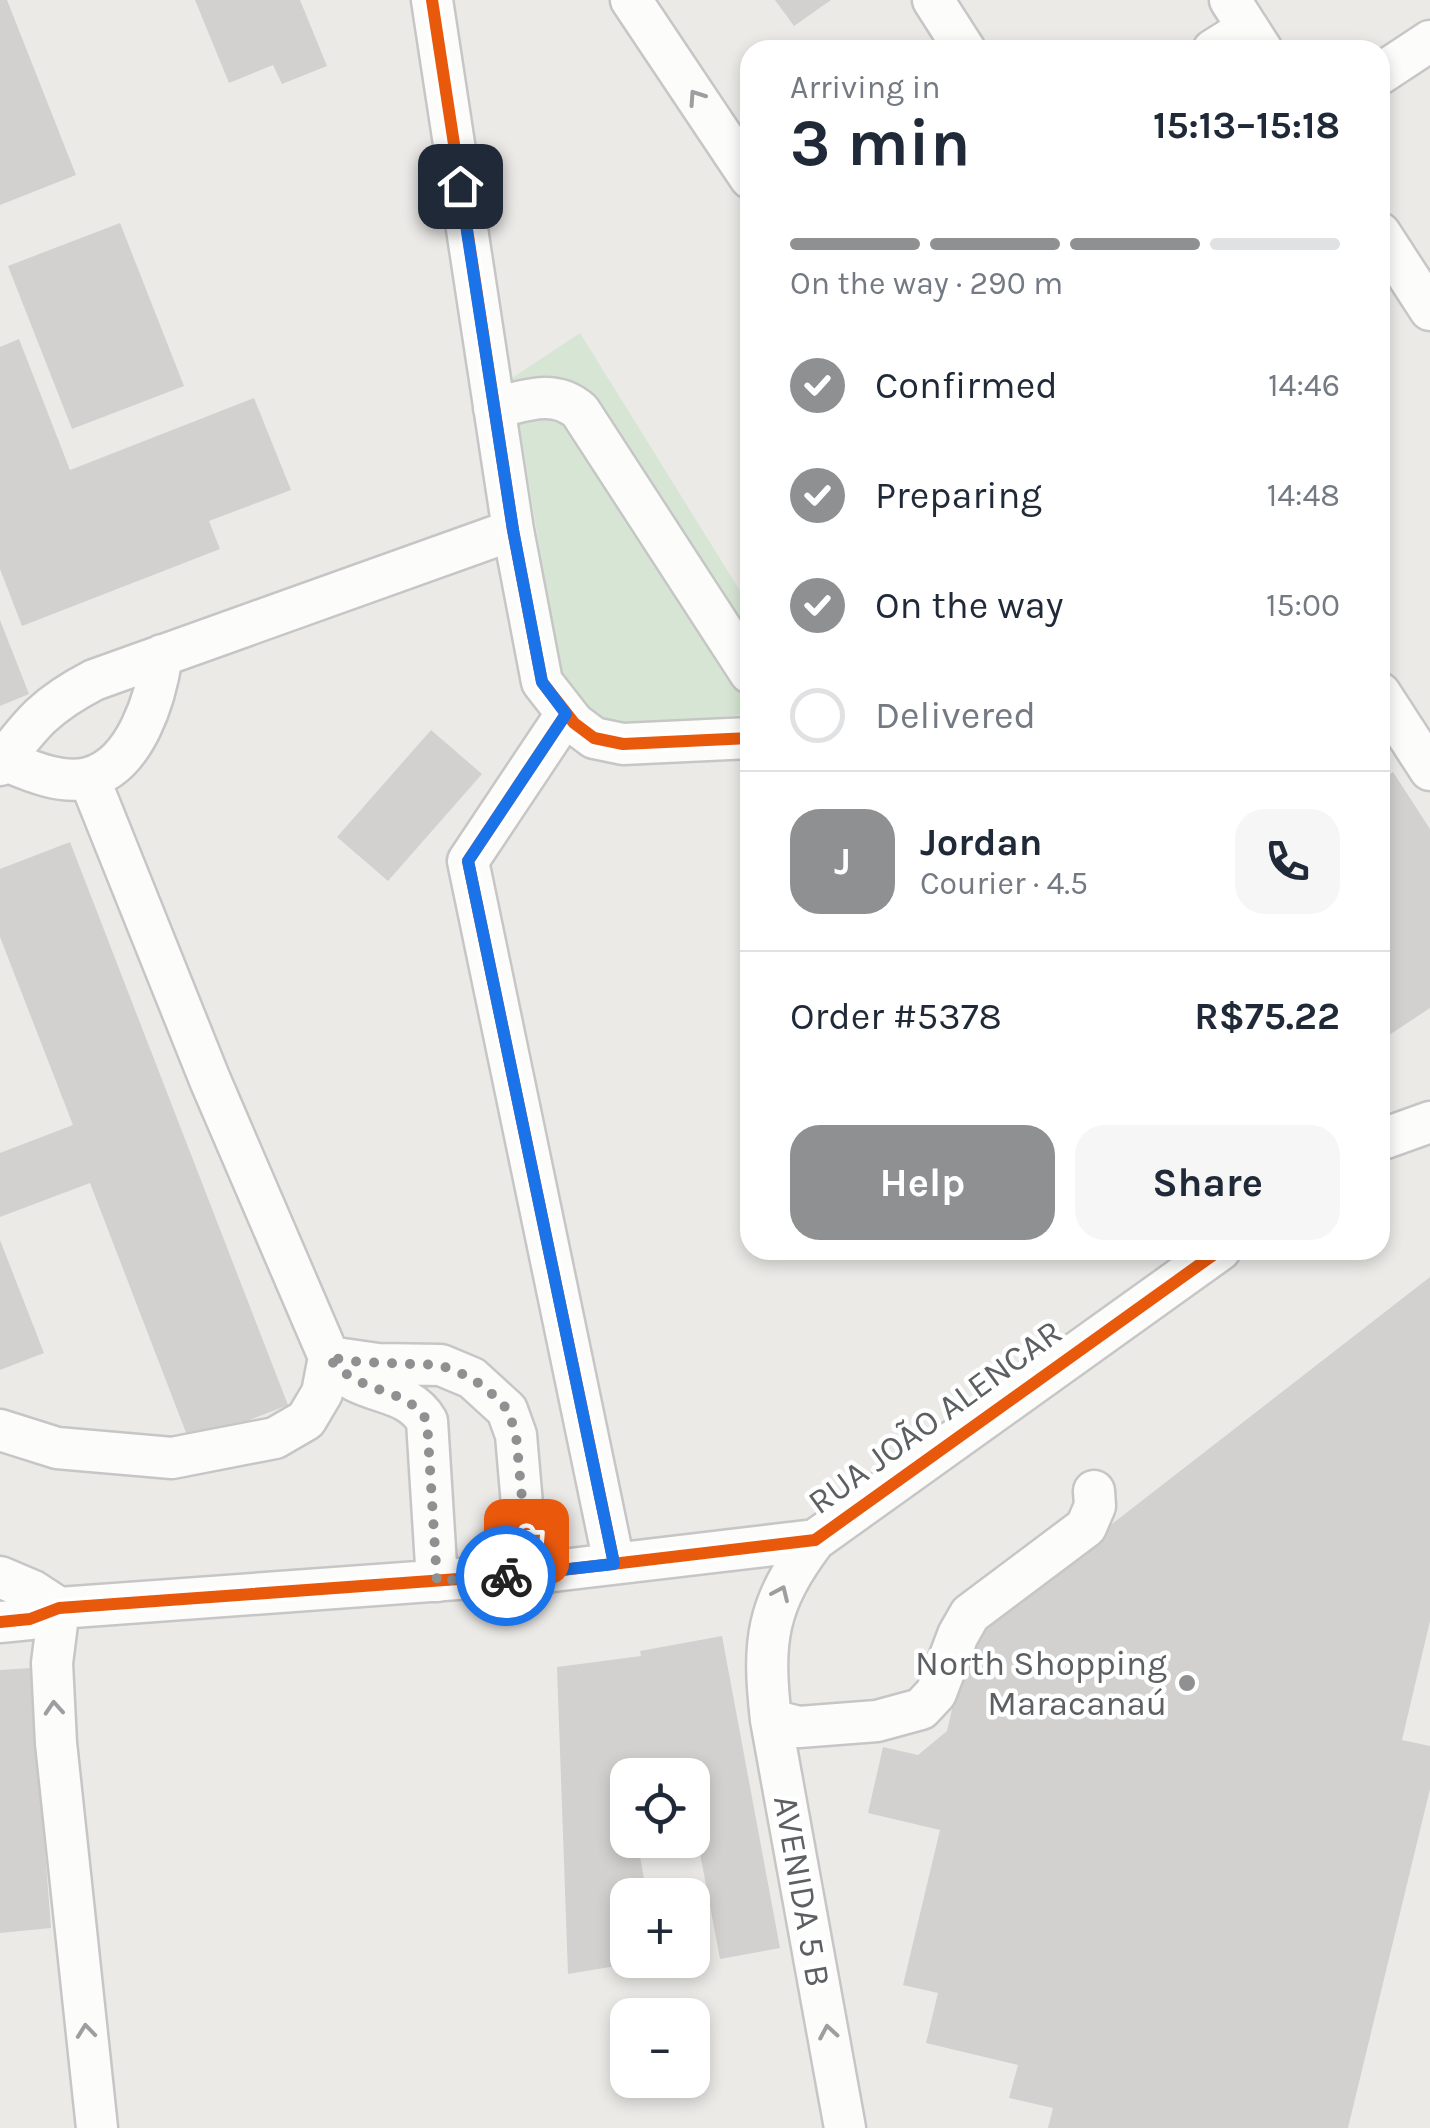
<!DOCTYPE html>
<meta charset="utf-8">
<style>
body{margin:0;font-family:Karla,sans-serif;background:#f6f6f7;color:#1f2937;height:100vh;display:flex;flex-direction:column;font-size:38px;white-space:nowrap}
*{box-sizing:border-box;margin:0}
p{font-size:32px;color:#747a83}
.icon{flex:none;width:55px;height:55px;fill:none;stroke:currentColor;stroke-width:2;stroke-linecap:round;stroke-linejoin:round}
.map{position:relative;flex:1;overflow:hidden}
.drawer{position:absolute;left:740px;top:40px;width:650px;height:1220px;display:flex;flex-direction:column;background:#fff;border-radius:30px;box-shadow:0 5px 15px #0003}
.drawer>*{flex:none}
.fabs{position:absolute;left:610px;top:1758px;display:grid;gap:20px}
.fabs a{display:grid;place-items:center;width:100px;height:100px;border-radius:20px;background:#fff;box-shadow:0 5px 15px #0003;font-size:50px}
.pin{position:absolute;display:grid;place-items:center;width:85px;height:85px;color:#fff;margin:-42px;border-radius:20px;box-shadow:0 5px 15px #0006}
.courier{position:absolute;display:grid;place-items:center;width:100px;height:100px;margin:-50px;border:8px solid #1a73e8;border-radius:50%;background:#fff;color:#222;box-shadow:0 2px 12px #0007}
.headline em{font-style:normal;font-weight:700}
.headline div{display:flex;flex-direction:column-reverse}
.headline{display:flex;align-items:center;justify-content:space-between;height:170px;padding:0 50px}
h1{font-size:65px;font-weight:700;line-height:75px}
.bar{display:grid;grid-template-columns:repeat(4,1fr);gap:15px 10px;align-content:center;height:120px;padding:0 50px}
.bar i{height:12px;border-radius:8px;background:#e0e1e3}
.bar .selected{background:#8f9091}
.bar p{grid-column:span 4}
.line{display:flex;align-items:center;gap:25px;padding:0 50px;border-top:2px solid #e0e1e3}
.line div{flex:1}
.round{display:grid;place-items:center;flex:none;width:105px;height:105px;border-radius:30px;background:#f6f6f7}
ol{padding:0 50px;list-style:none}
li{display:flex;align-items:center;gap:30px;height:110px}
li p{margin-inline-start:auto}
li .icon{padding:10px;border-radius:50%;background:#8f9091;color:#fff;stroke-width:4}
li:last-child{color:#747a83}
li i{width:55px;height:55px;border:5px solid #e0e1e3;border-radius:50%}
.primary-button{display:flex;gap:20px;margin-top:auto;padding:20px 50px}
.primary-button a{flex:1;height:115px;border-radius:30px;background:#8f9091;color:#fff;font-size:40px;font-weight:700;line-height:115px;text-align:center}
.primary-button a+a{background:#f6f6f7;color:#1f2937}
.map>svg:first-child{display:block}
.green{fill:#d7e6d4}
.building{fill:#d2d1cf}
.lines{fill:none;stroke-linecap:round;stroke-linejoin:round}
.minor-casing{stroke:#c6c6c6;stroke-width:45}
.minor{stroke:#fcfcfb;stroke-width:40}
.cycleway-casing{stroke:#fff;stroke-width:19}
.cycleway{stroke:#e8590c;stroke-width:12}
.oneway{stroke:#9d9ea0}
.done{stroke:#8f9091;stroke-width:10;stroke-dasharray:0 18}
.route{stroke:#1a73e8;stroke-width:12}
.poi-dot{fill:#8f9091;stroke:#fff;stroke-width:4}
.labels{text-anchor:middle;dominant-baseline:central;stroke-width:9;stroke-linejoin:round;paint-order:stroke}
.street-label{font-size:35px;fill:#5d6063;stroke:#fff}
.poi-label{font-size:35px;fill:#5d6063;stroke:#fff;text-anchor:end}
</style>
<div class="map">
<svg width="1430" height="2128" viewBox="0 0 1430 2128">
<rect width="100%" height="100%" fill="#ebeae7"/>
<path class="green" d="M580 333 750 607V714C703 718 613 739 578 701 571 693 566 683 560 675L512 378Z"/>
<path class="building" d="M0 0H7L76 175 0 205Z
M195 0H300L327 66 282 84 273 65 229 83Z
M775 0H831L794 26Z
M120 223 184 386 72 429 8 266Z
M19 339 70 470 254 398 291 490 209 521 220 549 22 626 0 569V347Z
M0 620 29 694 0 706Z
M431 730 482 774 388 881 337 837Z
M1393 772 1430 829V1008L1380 1041V781Z
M70 842 288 1405 190 1443 90 1183 0 1217V1153L73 1125 0 937V869Z
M0 1240 44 1353 0 1370Z
M1430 1277V1621L1402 1740 1430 1746V1789L1348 2128H1048L1053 2108 1009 2098 1018 2065 926 2043 938 1993 903 1985 940 1830 868 1813 883 1747 918 1755 947 1731 969 1635Z
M722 1636 780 1948 720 1959 692 1811V1775H628V1840H637L647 1895H628V1960L640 1962 568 1974 557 1667 641 1656 640 1651Z
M31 1668 51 1928 0 1933V1670Z"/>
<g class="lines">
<defs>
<path id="minor" d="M432 0 513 530 542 682 574 723 594 738 623 744 750 738
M631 0 750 178
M933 0 965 50
M1230 0 1262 50
M1213 50 1248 28
M1380 74 1430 41
M1380 233 1430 310
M494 408C525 401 554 388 580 411L750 673
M1380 693 1430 770
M566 714 468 861 614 1563
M4 760C28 770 61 785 88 778 136 766 156 697 162 655
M0 765C32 722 46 705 94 680L513 530
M1380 1140 1430 1122
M329 1357 378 1364 441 1365 472 1378 507 1410 516 1435 528 1574
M334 1364C360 1397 406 1385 427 1421L437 1581
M0 1430 57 1448 172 1458 275 1438 306 1420 322 1393 329 1357 210 1080 89 778
M815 1540C766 1605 762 1641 771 1720L845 2128
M0 1577 33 1591 59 1608 52 1663 56 1743 97 2128
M0 1622 30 1619 59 1608 528 1574 815 1540 1220 1250
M771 1720 799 1727 877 1721 921 1709 936 1693 958 1635 970 1614 1086 1527 1095 1506 1094 1491"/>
</defs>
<use href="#minor" class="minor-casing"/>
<use href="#minor" class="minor"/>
<defs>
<path id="cycleway" d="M432 0 513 530 542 682 574 723 594 738 623 744 750 738
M566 714 468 861 614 1563
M0 1622 30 1619 59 1608 528 1574 815 1540 1220 1250"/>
</defs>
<use href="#cycleway" class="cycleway-casing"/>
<use href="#cycleway" class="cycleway"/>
</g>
<defs><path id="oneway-chevron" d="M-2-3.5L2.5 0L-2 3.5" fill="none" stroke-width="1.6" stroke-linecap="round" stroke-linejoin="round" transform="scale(2.5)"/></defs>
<g class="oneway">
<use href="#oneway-chevron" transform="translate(696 97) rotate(-124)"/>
<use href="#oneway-chevron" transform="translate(781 1593) rotate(-66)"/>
<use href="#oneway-chevron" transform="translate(54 1708) rotate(-94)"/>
<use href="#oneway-chevron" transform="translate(86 2031) rotate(-96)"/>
<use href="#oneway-chevron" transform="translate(828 2032) rotate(-100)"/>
</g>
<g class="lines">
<path class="done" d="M506 1576 437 1581 427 1421C406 1385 361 1397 328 1357L359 1362 440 1365 472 1378 492 1394 508 1410 516 1435 526 1541"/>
<path class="route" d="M460 186 513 530 542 682 566 714 468 861 614 1564 506 1576"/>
</g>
<circle class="poi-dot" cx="1187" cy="1683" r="10"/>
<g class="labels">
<g class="street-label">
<text transform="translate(935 1417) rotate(-36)">RUA JOÃO ALENCAR</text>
<text transform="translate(802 1891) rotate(80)">AVENIDA 5 B</text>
</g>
<g class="poi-label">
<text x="1167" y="1663">North Shopping<tspan x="1167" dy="40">Maracanaú</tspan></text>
</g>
</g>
</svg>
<div class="fabs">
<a><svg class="icon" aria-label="locate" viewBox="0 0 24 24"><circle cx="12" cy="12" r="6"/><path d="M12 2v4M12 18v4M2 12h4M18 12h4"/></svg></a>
<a>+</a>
<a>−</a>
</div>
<div class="pin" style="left:526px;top:1541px;background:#ea580c"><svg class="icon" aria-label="bag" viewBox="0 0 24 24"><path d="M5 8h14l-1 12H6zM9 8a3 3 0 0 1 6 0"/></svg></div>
<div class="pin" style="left:460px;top:186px;background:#1f2937"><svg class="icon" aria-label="home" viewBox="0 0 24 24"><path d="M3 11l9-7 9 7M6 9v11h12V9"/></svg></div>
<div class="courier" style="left:506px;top:1576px"><svg class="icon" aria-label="bike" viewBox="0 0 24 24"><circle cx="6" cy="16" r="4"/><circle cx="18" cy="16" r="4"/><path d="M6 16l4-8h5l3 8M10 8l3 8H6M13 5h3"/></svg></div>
<section class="drawer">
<div class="headline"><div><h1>3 min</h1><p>Arriving in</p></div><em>15:13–15:18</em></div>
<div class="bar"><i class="selected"></i><i class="selected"></i><i class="selected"></i><i></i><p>On the way · 290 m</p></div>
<ol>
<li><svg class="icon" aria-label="check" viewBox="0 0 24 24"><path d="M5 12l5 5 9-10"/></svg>Confirmed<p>14:46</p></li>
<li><svg class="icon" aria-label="check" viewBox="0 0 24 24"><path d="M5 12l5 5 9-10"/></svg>Preparing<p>14:48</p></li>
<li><svg class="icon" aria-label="check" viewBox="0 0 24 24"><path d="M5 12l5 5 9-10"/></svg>On the way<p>15:00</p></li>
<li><i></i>Delivered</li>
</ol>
<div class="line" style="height:180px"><b class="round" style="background:#8f9091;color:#fff">J</b><div><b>Jordan</b><p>Courier · 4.5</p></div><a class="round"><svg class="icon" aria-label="phone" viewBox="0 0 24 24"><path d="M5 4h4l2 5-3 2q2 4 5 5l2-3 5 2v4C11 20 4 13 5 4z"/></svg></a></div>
<div class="line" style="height:130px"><div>Order #5378</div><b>R$75.22</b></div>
<div class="primary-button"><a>Help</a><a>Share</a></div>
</section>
</div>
